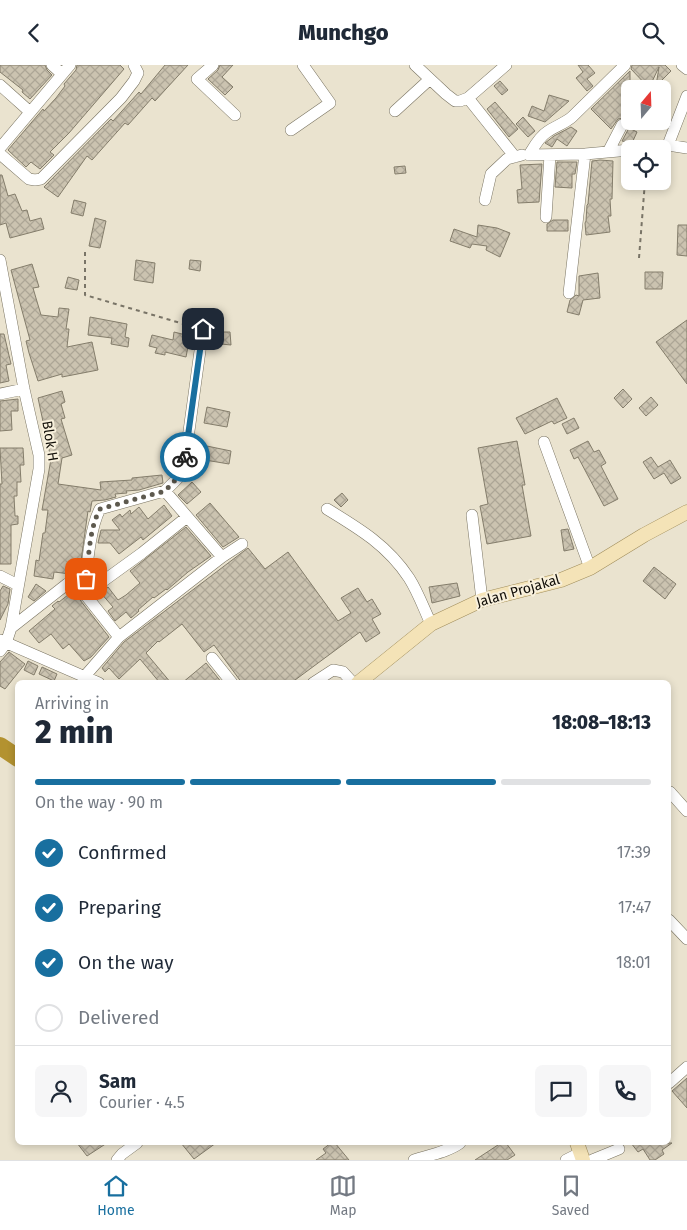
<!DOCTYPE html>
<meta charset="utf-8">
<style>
body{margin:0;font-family:"Fira Sans",sans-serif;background:#f6f6f7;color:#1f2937;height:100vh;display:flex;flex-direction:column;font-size:19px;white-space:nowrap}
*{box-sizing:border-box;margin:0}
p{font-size:16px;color:#747a83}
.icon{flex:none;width:28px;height:28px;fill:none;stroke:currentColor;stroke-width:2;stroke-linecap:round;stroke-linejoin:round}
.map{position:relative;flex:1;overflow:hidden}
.side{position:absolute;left:15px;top:615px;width:656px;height:465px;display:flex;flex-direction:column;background:#fff;border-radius:8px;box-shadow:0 2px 8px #0003}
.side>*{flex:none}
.needle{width:32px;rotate:19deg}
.tools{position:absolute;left:621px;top:15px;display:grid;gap:10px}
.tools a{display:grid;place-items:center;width:50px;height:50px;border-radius:8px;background:#fff;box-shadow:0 2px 8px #0003;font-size:25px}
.pin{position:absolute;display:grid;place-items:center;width:42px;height:42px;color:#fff;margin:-21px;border-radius:10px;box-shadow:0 2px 8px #0006}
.courier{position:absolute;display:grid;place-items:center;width:50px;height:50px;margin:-25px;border:4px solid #186f9f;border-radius:50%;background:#fff;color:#222;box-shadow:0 1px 6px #0007}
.headline em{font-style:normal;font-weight:800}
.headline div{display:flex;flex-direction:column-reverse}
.headline{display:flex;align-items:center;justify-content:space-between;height:85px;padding:0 20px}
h1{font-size:32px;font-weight:800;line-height:38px}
.bar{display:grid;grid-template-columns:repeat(4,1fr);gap:8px 5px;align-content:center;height:60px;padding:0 20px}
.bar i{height:6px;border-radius:4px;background:#e0e1e3}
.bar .on{background:#186f9f}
.bar p{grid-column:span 4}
.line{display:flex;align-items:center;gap:12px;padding:0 20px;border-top:1px solid #e0e1e3}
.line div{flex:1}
.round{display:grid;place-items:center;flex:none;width:52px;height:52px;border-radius:8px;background:#f6f6f7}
ol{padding:0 20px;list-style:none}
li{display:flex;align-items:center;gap:15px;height:55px}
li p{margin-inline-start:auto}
li .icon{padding:5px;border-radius:50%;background:#186f9f;color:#fff;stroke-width:4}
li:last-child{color:#747a83}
li i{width:28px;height:28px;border:2px solid #e0e1e3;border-radius:50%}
header{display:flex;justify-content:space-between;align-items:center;height:65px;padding:0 20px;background:#fff;font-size:22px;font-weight:800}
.menu{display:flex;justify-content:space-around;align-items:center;height:70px;border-top:1px solid #e0e1e3;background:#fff;font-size:14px;color:#747a83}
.menu a{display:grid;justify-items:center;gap:2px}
.menu .on{color:#186f9f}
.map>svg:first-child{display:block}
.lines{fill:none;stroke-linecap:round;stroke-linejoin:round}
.river{stroke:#b39230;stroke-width:18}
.building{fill:url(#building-cross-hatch);stroke:#847d6b}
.minor-casing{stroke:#797361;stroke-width:12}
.major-casing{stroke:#a08d5b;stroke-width:15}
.path{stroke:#797467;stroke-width:2;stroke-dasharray:4 4;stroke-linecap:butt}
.minor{stroke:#fff;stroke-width:11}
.major{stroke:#f4e3b7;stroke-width:14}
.done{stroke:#5d594e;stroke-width:5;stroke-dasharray:0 9}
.route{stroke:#186f9f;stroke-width:6}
.labels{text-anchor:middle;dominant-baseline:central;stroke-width:4;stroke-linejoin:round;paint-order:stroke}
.street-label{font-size:14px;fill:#110e08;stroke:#f8f0dc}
</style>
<header><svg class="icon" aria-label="back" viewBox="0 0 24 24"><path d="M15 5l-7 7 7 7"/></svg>Munchgo<svg class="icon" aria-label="search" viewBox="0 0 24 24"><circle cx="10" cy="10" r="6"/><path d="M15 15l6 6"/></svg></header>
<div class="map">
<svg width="687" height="1095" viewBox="0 0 687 1095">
<defs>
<pattern id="building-cross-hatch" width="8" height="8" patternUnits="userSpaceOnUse" patternTransform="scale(1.25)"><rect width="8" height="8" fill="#cbc3b0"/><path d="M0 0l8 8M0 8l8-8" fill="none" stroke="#ada696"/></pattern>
</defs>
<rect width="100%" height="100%" fill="#eae3cf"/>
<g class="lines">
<path class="river" d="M0 681 18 693"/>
</g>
<path class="building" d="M0 0H45L47 5 52 10 30 34 22 27 23 25 0 7Z
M77 0H120L124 4 69 68 50 87 54 90 40 104 31 97 26 102 8 85 43 44 44 46 56 33 65 21 64 19 76 5Z
M165 0H188L155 36 152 33 128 60 125 58 92 95 87 91 58 132 44 122 111 54 113 56 139 27 141 29Z
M220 0H233L222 12 233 22 225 30 208 14 218 5Z
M578 0H588L595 8 587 14 593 21 587 26 576 13 583 7Z
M632 0H665L671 6 656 21 659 2 649 23 631 4Z
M630 6V40L623 48 626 49 623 53 618 54 611 64 591 44Z
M500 16 508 25 502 30 494 21Z
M549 30 569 36 545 57 528 51 532 41 544 46Z
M495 37 518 64 509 72 487 44Z
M523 52 535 66 528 72 516 59Z
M571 62 577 66 567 81 557 74 552 82 545 78 554 71Z
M629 63 637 67 632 78 622 76Z
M600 95 613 96 612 134H610L611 151H608L610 167 586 170 585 158 586 156 587 140 588 139 592 96Z
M557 97H577L575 109H572V123L555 122Z
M542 99 539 137 518 138 517 125 522 124 520 100Z
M405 101 406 108 395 109 394 102Z
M0 110H2L8 131 15 129 22 146 27 145 30 156 41 153 44 164 10 173 6 158 0 160Z
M74 135 86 138 83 151 71 148Z
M95 153 106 156 100 183 89 181Z
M553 155H568V166H547V159Z
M478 160 497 163 510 168 500 192 486 185 487 181 472 179 470 183 450 176 454 164 477 172Z
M678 160H687V191L677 190Z
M136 195 155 198 153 218 134 215Z
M190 195 201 196 200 206 189 204Z
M32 199 39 222 33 223 41 250 58 252 59 243 69 244 66 264H69L67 282 92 277 98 305 62 312V309L38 316 29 288 26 276 30 275 11 205Z
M645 207H663L662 224H645Z
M598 208 600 233 583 235 579 250 567 247 570 235 576 230 579 231V211Z
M68 212 79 215 77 225 65 223Z
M90 252 127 259 125 272 129 273 128 282 111 279 112 273 88 270Z
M687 255V319L656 277Z
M174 267 190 271 186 292 165 287V290L155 288 157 283 149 281 152 270 173 275Z
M223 267H230L231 280 211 278V269H223Z
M0 269H4L11 299 6 300 9 316 0 318Z
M623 324 632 334 623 343 614 333Z
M62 326 65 337 61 339 65 353 61 354 72 390 62 393 58 419 101 425 100 417 132 415V413L162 410 163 418 139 425 126 426 127 428 115 429 116 432 105 435 92 436 90 447 88 446 79 510 54 507 53 514 34 511 36 495 39 496 43 468H45L48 445H42L51 394 38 333Z
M651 332 658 340 646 351 639 343Z
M557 333 567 353 554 359 552 356 525 369 516 353Z
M18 334V346H11L12 365 0 366V336Z
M207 342 230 347 227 362 204 358Z
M574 353 579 363 567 369 562 359Z
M517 376 525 420H522L531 471 487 479 480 441 488 439 478 383Z
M588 376 594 387 599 385 606 398 601 401 618 434 604 441 578 392 574 394 570 385Z
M202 380 231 386 229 399 199 394Z
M0 383H23L24 400H20L21 417H17V431H14L15 451H18V459L11 460V499H0V419H2Z
M651 392 658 402 670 395 681 413 671 419 664 408 654 414 643 397Z
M192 417 201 427 187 439 178 430Z
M342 428 348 435 341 442 334 435Z
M210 438 239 472 223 482 196 450Z
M164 440 172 451 143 475 141 472 119 489 110 478H98L101 465H120L112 455 120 449 122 452 130 445 131 449 139 442 148 454Z
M186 462 211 491 188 507 167 525 166 524 154 533 153 532 138 545 139 546 131 553 126 547 115 556 108 546 113 542 100 527 108 522 118 535 126 530 140 518 130 506Z
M568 464 574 484 564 486 561 465Z
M248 483 265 504 288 487 338 556 351 548 341 533 358 523 367 537 372 534 381 549 372 554 380 568 366 577 360 567 291 618H242L214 580 204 587 182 559 159 577 158 576 146 588 171 618H160L140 594 119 614 109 603 105 607 102 603 124 577Z
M654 502 676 519 665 534 643 516Z
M457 518 460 531 432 538 429 522Z
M36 519 46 526 34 536 28 532Z
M3 521 10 524 8 539 0 555V526Z
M73 526 109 572 91 592 84 596 69 579 63 584 51 569 39 578 29 566 55 544 52 541 58 536 59 537Z
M9 587 25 599 5 624 0 621V597Z
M28 596 38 601 34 610 24 605Z
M206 598 222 618H182Z
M42 602 57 609 54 616 39 609Z
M687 1013V1043L672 1026Z
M77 1078H107L87 1091Z
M181 1078H216L194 1094Z
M331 1078H335L349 1095H316L326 1088 323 1084Z
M501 1078H506L515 1090 507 1095H475Z
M631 1078H672L662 1085 664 1089 655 1095H650L643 1084 638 1087Z"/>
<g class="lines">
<defs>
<path id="minor" d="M52 0 62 9
M213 0 197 14 235 50
M415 0 446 29 455 36H460L468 33 506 0
M625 0 572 52C564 59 555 61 547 67 539 72 534 82 529 90L585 89 630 85
M682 0 687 4
M0 20 29 46
M468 33 515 92
M395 46 430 14
M291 65 330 38 303 0
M668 80 687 31
M0 83 70 0
M643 84 668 80 687 83
M608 87 622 60
M0 89 29 114 35 115 41 114 121 33 134 16 138 8 134 0
M485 135 491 109 507 94 522 90
M546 152 550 90
M0 195 24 324 39 390V404L11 563 6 578 0 586
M569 228 585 89
M0 329 24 324
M544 377 590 503
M165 426 179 412 185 395 203 264
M327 444C360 464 388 481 409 513 418 527 424 544 431 559
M472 450 482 535
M0 511 18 520
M84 530C87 505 89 465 100 444L157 428 165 426 222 492
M84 530 142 488 187 452
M11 563 67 519 76 518 119 572
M0 575 99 618
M212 593 232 618
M85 611 119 572 222 492 242 479
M313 618 333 605 343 607 353 618
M670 727 687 746
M669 855 687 874
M669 1018 687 1002
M117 1095 122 1089 137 1078
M414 1095C429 1090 448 1087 460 1078
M566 1095 580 1088
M592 1095 619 1084"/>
<path id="major" d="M358 618 431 559 482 535 561 515 590 503 644 470 687 447
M577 1078 583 1095"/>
</defs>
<use href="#minor" class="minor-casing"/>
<use href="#major" class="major-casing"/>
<path class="path" d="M85 187V230L194 262
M639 193 645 116"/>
<use href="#minor" class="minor"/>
<use href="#major" class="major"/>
</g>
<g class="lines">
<path class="done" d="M86 514C89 492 89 464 100 444L165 426 178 412 185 392"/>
<path class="route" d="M185 392 203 264"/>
</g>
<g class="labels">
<g class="street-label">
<text transform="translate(50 376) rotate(81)">Blok H</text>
<text transform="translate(518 526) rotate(-16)">Jalan Projakal</text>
</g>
</g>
</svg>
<div class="tools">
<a><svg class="needle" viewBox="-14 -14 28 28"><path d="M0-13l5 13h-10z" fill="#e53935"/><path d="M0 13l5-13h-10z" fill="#747a83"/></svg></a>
<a><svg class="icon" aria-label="locate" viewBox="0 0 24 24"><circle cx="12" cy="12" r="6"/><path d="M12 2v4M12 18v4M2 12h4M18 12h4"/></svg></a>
</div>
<div class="pin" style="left:86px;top:514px;background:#ea580c"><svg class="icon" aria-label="bag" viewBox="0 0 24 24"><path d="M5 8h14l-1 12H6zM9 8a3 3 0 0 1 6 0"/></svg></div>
<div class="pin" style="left:203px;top:264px;background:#1f2937"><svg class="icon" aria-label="home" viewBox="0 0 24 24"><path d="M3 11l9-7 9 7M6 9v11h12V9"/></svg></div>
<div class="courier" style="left:185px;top:392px"><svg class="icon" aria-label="bike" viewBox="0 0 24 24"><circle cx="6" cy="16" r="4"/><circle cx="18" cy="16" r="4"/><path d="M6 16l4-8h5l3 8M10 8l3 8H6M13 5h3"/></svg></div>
<section class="side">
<div class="headline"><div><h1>2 min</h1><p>Arriving in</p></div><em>18:08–18:13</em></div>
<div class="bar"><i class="on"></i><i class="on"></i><i class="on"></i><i></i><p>On the way · 90 m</p></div>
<ol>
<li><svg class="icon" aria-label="check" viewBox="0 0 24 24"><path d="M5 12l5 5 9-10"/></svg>Confirmed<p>17:39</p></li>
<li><svg class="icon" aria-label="check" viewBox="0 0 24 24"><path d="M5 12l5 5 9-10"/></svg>Preparing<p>17:47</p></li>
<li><svg class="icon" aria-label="check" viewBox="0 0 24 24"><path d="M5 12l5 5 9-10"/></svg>On the way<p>18:01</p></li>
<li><i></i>Delivered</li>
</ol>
<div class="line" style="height:90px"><a class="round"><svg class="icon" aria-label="person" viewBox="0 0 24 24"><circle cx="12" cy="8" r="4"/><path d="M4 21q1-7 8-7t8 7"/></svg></a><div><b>Sam</b><p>Courier · 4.5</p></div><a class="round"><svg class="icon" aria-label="chat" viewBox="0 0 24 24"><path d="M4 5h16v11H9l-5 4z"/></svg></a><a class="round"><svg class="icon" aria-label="phone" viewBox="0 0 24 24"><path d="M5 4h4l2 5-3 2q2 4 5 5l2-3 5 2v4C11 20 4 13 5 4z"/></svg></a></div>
</section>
</div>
<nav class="menu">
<a class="on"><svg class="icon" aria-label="home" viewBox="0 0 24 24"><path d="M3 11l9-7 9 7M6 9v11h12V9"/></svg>Home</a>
<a><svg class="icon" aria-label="map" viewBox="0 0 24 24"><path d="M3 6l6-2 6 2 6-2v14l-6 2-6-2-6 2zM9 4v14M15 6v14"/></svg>Map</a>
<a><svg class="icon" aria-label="saved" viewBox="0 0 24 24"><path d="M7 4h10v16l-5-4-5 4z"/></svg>Saved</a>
</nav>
